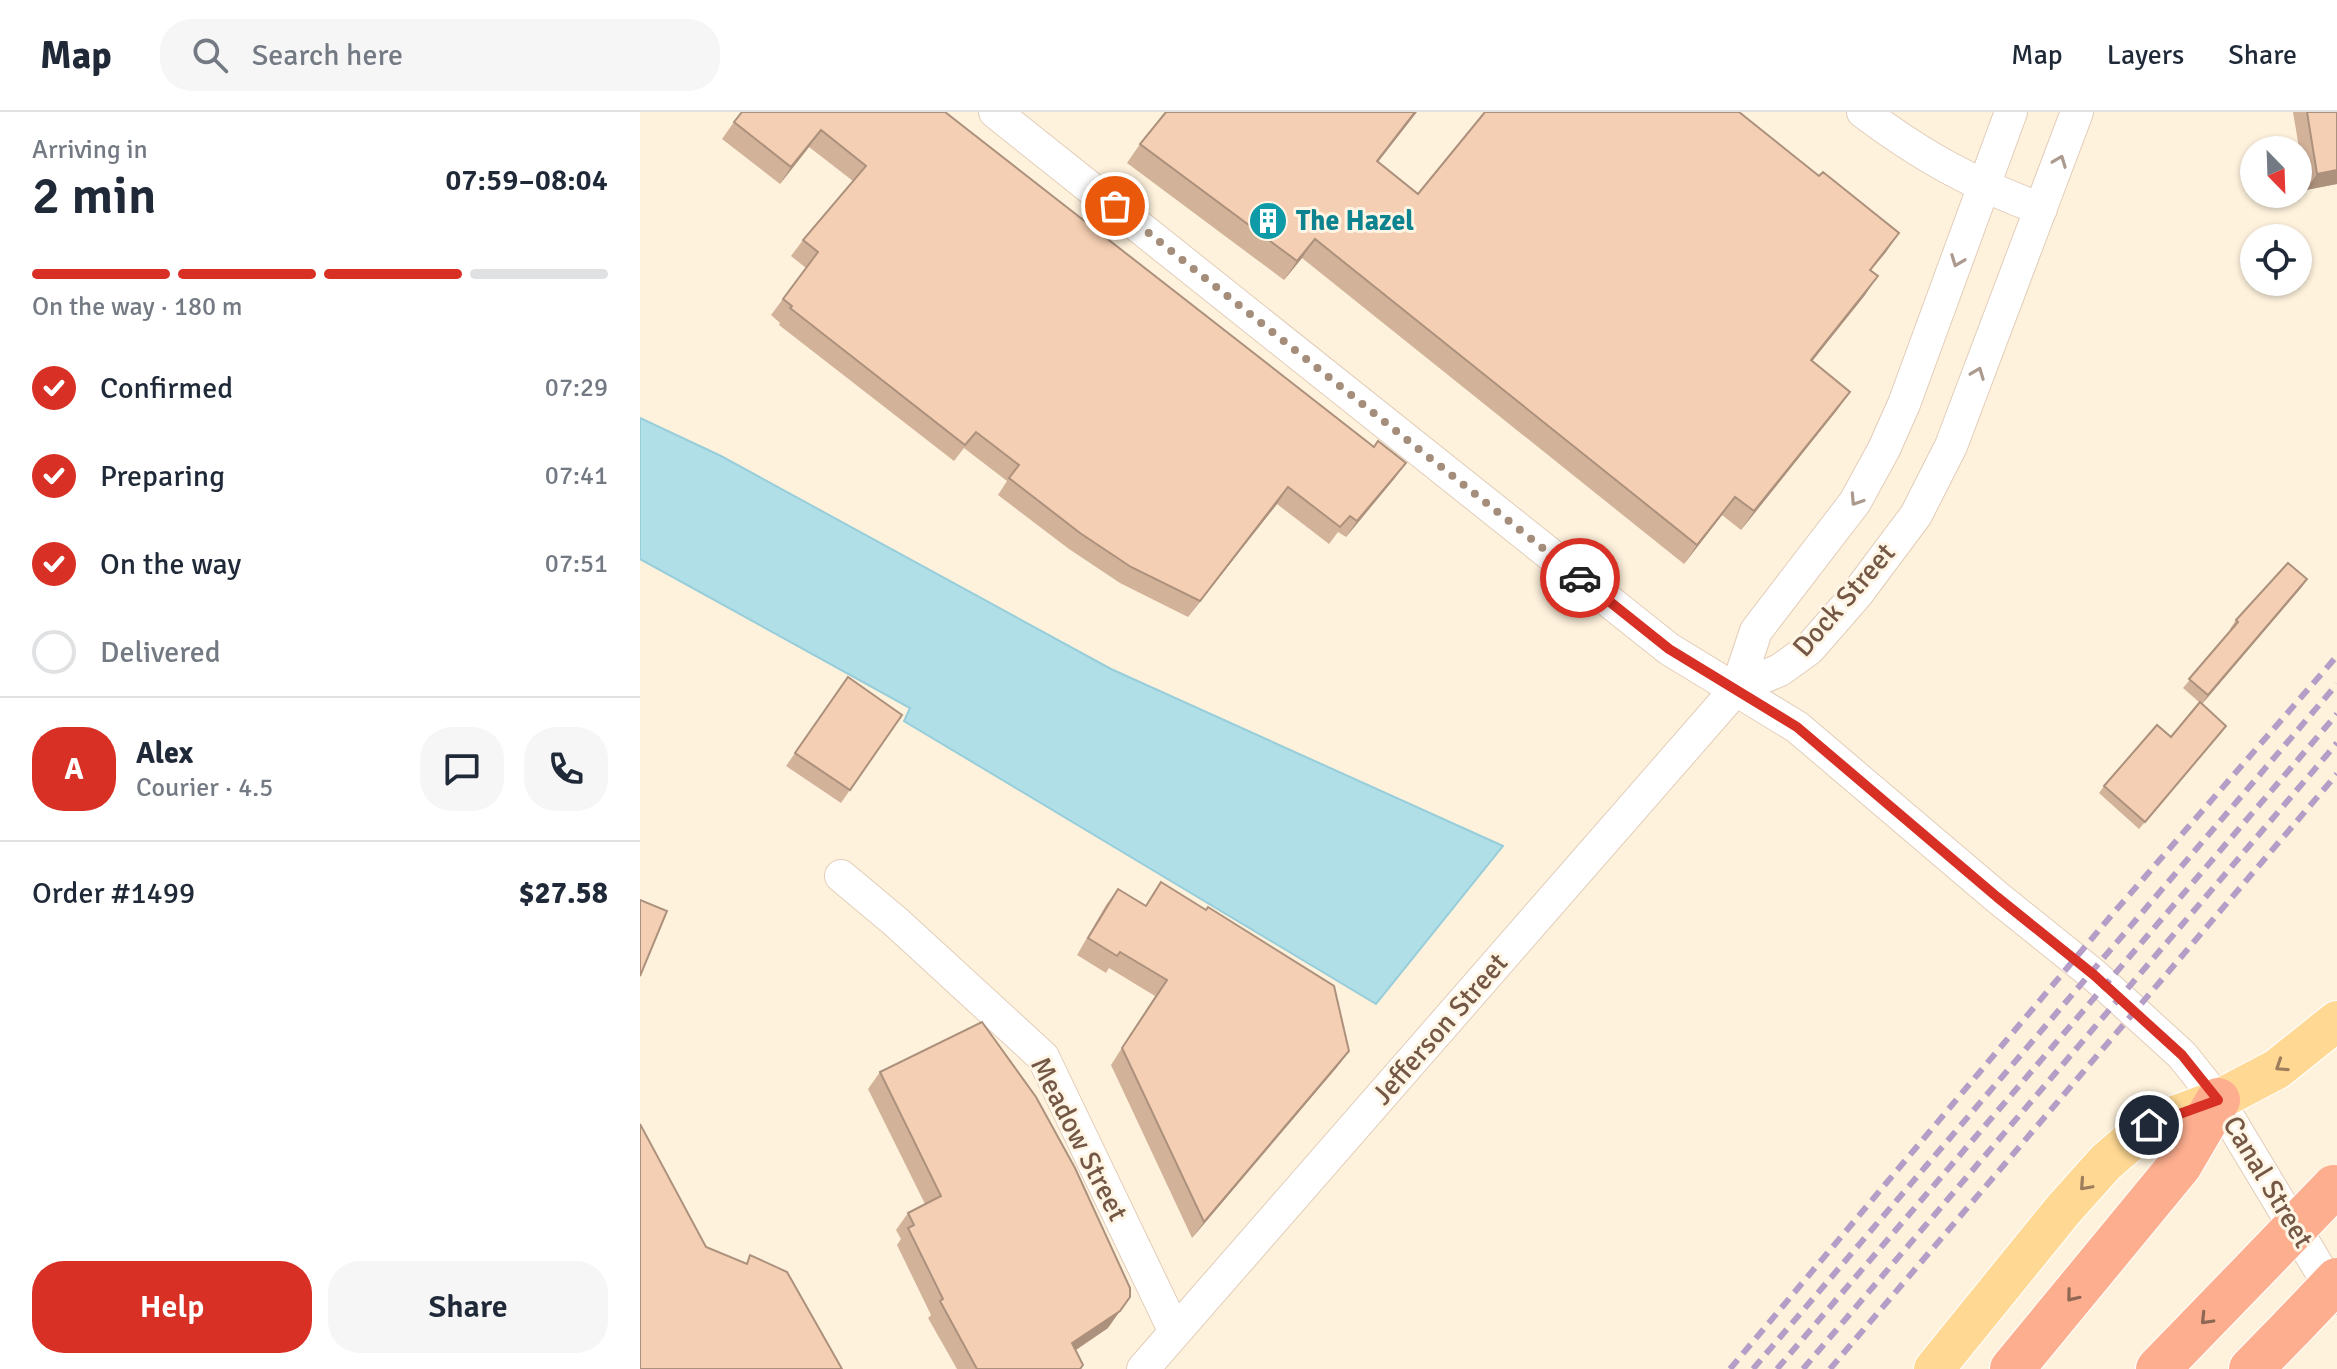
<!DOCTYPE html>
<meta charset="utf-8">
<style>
body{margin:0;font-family:Signika,sans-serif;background:#f6f6f7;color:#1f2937;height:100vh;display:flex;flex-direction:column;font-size:30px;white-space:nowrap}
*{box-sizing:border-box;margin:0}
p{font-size:26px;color:#747a83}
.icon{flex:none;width:44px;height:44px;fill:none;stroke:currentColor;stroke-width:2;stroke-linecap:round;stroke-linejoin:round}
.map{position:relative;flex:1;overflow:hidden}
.sheet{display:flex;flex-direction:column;background:#fff;width:640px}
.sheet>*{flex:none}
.needle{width:52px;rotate:157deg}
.buttons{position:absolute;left:1600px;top:24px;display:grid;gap:16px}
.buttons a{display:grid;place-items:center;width:72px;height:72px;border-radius:50%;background:#fff;box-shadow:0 2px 6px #0004;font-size:40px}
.pin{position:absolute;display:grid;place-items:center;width:68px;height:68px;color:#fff;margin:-34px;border:4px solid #fff;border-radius:50%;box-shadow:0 2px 8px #0007}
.courier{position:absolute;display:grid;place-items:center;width:80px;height:80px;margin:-40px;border:6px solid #d93025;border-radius:50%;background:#fff;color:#222;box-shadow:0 2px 10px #0007}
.overview em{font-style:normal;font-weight:600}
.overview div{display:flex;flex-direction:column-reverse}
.overview{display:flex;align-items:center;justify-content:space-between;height:136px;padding:0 32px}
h1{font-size:52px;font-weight:600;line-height:60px}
.bar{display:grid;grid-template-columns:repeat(4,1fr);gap:12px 8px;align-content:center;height:96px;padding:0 32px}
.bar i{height:10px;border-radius:6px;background:#e0e1e3}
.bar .selected{background:#d93025}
.bar p{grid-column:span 4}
.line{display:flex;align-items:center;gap:20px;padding:0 32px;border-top:2px solid #e0e1e3}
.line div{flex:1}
.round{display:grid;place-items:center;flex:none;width:84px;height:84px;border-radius:32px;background:#f6f6f7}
ol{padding:0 32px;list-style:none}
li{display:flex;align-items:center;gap:24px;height:88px}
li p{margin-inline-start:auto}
li .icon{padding:8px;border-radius:50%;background:#d93025;color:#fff;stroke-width:4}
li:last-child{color:#747a83}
li i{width:44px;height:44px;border:4px solid #e0e1e3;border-radius:50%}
.action{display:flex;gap:16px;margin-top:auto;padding:16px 32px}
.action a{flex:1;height:92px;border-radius:32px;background:#d93025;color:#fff;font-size:32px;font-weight:600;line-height:92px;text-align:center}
.action a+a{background:#f6f6f7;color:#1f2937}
header{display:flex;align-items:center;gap:48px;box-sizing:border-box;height:112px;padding:0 40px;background:#fff;border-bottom:2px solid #e0e1e3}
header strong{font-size:38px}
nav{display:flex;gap:44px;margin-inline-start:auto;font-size:28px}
.search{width:560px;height:72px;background:#f6f6f7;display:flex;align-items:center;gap:20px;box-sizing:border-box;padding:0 28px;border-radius:32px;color:#747a83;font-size:30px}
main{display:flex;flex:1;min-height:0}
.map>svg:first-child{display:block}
.water{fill:#b1dfe8;stroke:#97ceda;stroke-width:2}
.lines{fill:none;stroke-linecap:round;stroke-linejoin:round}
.minor-casing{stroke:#e2cdb9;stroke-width:34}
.major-casing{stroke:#fff;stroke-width:42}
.highway-casing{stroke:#fff;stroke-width:46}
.minor{stroke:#fff;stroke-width:32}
.major{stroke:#ffd993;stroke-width:40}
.highway{stroke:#fdae8f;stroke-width:44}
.rail{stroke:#b49dc6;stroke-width:6;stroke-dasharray:12 8;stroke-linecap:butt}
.highway-bridge-casing{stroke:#fff;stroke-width:46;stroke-linecap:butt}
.highway-bridge{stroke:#fdae8f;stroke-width:44}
.wall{fill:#d3b29a}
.shaded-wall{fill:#ac917d}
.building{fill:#f5cfb3;stroke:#ac917d;stroke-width:2}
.oneway{stroke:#ac9a8f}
.oneway2{stroke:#9e7e5c}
.oneway3{stroke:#8f6854}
.done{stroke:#a48d7a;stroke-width:8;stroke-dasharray:0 14.4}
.route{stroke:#d93025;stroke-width:10}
.labels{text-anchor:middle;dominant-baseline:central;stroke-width:6;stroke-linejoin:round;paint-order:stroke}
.culture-label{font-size:28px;font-weight:bold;fill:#0d838f;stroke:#fff5e5;text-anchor:start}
.street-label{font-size:28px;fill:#745745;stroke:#fff5e5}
</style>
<header>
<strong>Map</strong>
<div class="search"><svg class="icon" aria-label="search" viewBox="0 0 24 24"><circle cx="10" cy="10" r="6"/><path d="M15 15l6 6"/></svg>Search here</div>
<nav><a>Map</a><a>Layers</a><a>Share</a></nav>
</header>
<main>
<section class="sheet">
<div class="overview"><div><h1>2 min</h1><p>Arriving in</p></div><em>07:59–08:04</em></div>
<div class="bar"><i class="selected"></i><i class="selected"></i><i class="selected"></i><i></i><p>On the way · 180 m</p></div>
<ol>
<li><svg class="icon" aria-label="check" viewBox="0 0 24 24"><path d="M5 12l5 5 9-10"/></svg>Confirmed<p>07:29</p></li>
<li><svg class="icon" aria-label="check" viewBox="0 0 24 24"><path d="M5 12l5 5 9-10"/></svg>Preparing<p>07:41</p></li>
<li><svg class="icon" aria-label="check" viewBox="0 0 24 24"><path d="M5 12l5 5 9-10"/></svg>On the way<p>07:51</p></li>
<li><i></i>Delivered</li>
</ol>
<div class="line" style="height:144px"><b class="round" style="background:#d93025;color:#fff">A</b><div><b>Alex</b><p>Courier · 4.5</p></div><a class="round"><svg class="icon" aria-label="chat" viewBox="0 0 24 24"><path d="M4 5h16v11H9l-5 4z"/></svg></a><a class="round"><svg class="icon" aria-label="phone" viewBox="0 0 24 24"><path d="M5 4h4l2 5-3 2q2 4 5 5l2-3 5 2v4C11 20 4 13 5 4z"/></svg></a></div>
<div class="line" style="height:104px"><div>Order #1499</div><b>$27.58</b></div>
<div class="action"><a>Help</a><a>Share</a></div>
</section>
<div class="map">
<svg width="1697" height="1257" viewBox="0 0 1697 1257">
<rect width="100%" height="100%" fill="#fef2dd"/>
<path class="water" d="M0 306 81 344 471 557 863 734 736 892 264 609 270 596 0 447Z"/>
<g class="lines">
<defs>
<path id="minor" d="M355 0 1029 537 1157 615 1357 785 1454 863 1542 943 1578 988 1697 1186
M1223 0C1283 45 1331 71 1401 97
M1097 576 1140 558 1169 537 1217 482 1276 403 1311 334 1437 0
M201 764 256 810 403 945 535 1220
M503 1257 1097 576 1116 519 1215 390 1244 337 1264 292 1371 0"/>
<path id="major" d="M1294 1257 1423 1098 1466 1050 1509 1013 1578 988 1637 957 1697 909"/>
<path id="highway" d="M1372 1257 1540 1053 1578 988
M1518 1257 1615 1157
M1611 1257 1653 1214"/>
</defs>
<use href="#minor" class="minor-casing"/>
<use href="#major" class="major-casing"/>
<use href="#highway" class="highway-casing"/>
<use href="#minor" class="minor"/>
<use href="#major" class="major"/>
<use href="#highway" class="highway"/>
<path class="rail" d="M1090 1257 1470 805 1697 544
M1113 1257 1697 572
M1137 1257 1697 602
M1163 1257 1697 631
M1190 1257 1697 662"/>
<defs>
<path id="highway-bridge" d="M1615 1157 1694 1075
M1653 1214 1697 1168"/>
</defs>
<use href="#highway-bridge" class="highway-bridge-casing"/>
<use href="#highway-bridge" class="highway-bridge"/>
</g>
<path class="wall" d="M305 0 734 335 766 351 754 367 706 425 698 420 689 432 637 392 548 505 480 471 429 437 358 383 367 369 324 336 314 349 139 213 140 211 131 203 166 156 151 144 163 128 213 69 169 35 140 72 82 27 94 10Z
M1653 0H1697V72L1666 78Z
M500 32 738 50 778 82 1246 140 1231 158 1225 183 1172 249 1210 280 1197 298 1101 418 1082 403 1044 452 662 146 644 168 487 51Z
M1667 467 1562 592 1581 621 1499 717 1459 681 1464 674 1531 625 1559 590 1543 576 1591 518 1590 517 1596 508Z
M208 565 262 603 201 691 146 654Z
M521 770 709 939 697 955 552 1126 471 953 515 884 469 856 466 861 437 843 466 793 478 777 505 794Z
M240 960 468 1216 436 1238 441 1257H317L288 1206 291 1203 257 1133 261 1127 256 1118 268 1101 285 1092 228 977Z"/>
<path class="shaded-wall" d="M775 0H777L724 68 737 49Z
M181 18 169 35 140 72 151 55Z
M1697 58V72L1666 78 1677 62Z
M1259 121 1246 140 1216 176 1230 158Z
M675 127 662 146 644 168 657 149Z
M1238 164 1225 183 1158 267 1171 248Z
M1210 280 1197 298 1101 418 1114 399Z
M766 351 754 367 706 425 717 409Z
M648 375 637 392 548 505 560 489Z
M1095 385 1082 403 1044 452 1057 433Z
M1667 467 1661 476 1562 592 1568 583Z
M1586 614 1581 621 1499 717 1505 710Z
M709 939 697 955 552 1126 564 1110Z
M490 1185 468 1216 421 1248 432 1231Z"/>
<path class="building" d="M102 0H305L734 335 738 329 766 351 717 409 710 404 700 415 648 375 560 489 491 455 440 421 369 366 379 353 336 320 325 333 150 196 152 194 143 187 178 140 163 128 226 54 181 18 151 55 94 10Z
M526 0H775L737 49 778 82 845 0H1099L1179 64 1183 60 1259 121 1230 158 1238 164 1171 248 1210 280 1114 399 1095 385 1057 433 675 127 657 149 500 32Z
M1667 0H1697V58L1677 62Z
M1648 451 1667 467 1568 583 1549 567 1598 510 1596 508Z
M208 565 262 603 210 678 155 641Z
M1560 590 1586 614 1505 710 1464 674 1517 613 1531 625Z
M521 770 566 798 568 795 694 874 709 939 564 1110 482 936 527 868 480 840 477 844 448 826 478 777 506 794Z
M0 788 27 799 0 864Z
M342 910 396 985 435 1056 490 1176V1185L480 1199 432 1231 443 1253 440 1257H337L300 1189 303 1187 268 1116 274 1113 268 1101 301 1084 240 960Z
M0 1012 66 1135 107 1152 110 1143 147 1160 202 1257H0Z"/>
<defs><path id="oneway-chevron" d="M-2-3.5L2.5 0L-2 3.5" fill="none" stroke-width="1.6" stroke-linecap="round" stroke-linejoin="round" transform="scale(2)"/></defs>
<g class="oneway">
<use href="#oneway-chevron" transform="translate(1420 49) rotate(-69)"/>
<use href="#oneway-chevron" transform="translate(1317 149) rotate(111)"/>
<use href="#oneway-chevron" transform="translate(1338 261) rotate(-69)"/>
<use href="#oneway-chevron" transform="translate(1216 388) rotate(123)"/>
</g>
<g class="oneway2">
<use href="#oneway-chevron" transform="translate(1641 954) rotate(147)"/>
<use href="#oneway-chevron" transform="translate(1445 1073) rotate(132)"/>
</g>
<g class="oneway3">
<use href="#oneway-chevron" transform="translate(1432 1184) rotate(129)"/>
<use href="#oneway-chevron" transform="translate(1566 1207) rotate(134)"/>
</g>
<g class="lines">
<path class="done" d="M475 94 940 466"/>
<path class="route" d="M940 466 1029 537 1157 615 1357 785 1454 863 1542 943 1578 988 1509 1013"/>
</g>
<defs>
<symbol id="building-disc" viewBox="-11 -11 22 22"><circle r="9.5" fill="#0f9aa8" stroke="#fff5e5"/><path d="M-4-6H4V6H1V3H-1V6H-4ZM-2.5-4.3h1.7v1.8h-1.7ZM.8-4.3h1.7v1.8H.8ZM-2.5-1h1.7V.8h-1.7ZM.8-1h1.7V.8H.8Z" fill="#fff"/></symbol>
</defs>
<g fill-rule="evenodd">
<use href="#building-disc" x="606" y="87" width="44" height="44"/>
</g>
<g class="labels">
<g class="culture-label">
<text x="656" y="109">The Hazel</text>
</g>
<g class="street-label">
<text transform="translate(1204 488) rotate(-49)">Dock Street</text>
<text transform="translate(800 917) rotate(-49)">Jefferson Street</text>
<text transform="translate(439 1027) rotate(63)">Meadow Street</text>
<text transform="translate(1628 1070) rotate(59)">Canal Street</text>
</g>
</g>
</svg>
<div class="buttons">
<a><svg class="needle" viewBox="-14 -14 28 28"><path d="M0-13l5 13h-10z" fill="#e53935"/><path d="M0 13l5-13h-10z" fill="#747a83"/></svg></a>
<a><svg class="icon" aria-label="locate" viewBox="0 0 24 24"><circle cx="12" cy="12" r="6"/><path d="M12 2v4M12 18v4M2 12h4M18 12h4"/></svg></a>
</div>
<div class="pin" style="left:475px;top:94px;background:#ea580c"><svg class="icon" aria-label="bag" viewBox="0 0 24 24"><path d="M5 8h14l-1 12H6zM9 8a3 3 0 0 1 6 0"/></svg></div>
<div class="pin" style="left:1509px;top:1013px;background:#1f2937"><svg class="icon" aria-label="home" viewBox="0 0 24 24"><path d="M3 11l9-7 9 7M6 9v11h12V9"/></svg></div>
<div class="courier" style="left:940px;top:466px"><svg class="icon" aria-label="car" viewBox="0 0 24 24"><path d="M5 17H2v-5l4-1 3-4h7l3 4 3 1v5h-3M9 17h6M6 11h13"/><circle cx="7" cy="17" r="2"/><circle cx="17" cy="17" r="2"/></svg></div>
</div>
</main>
